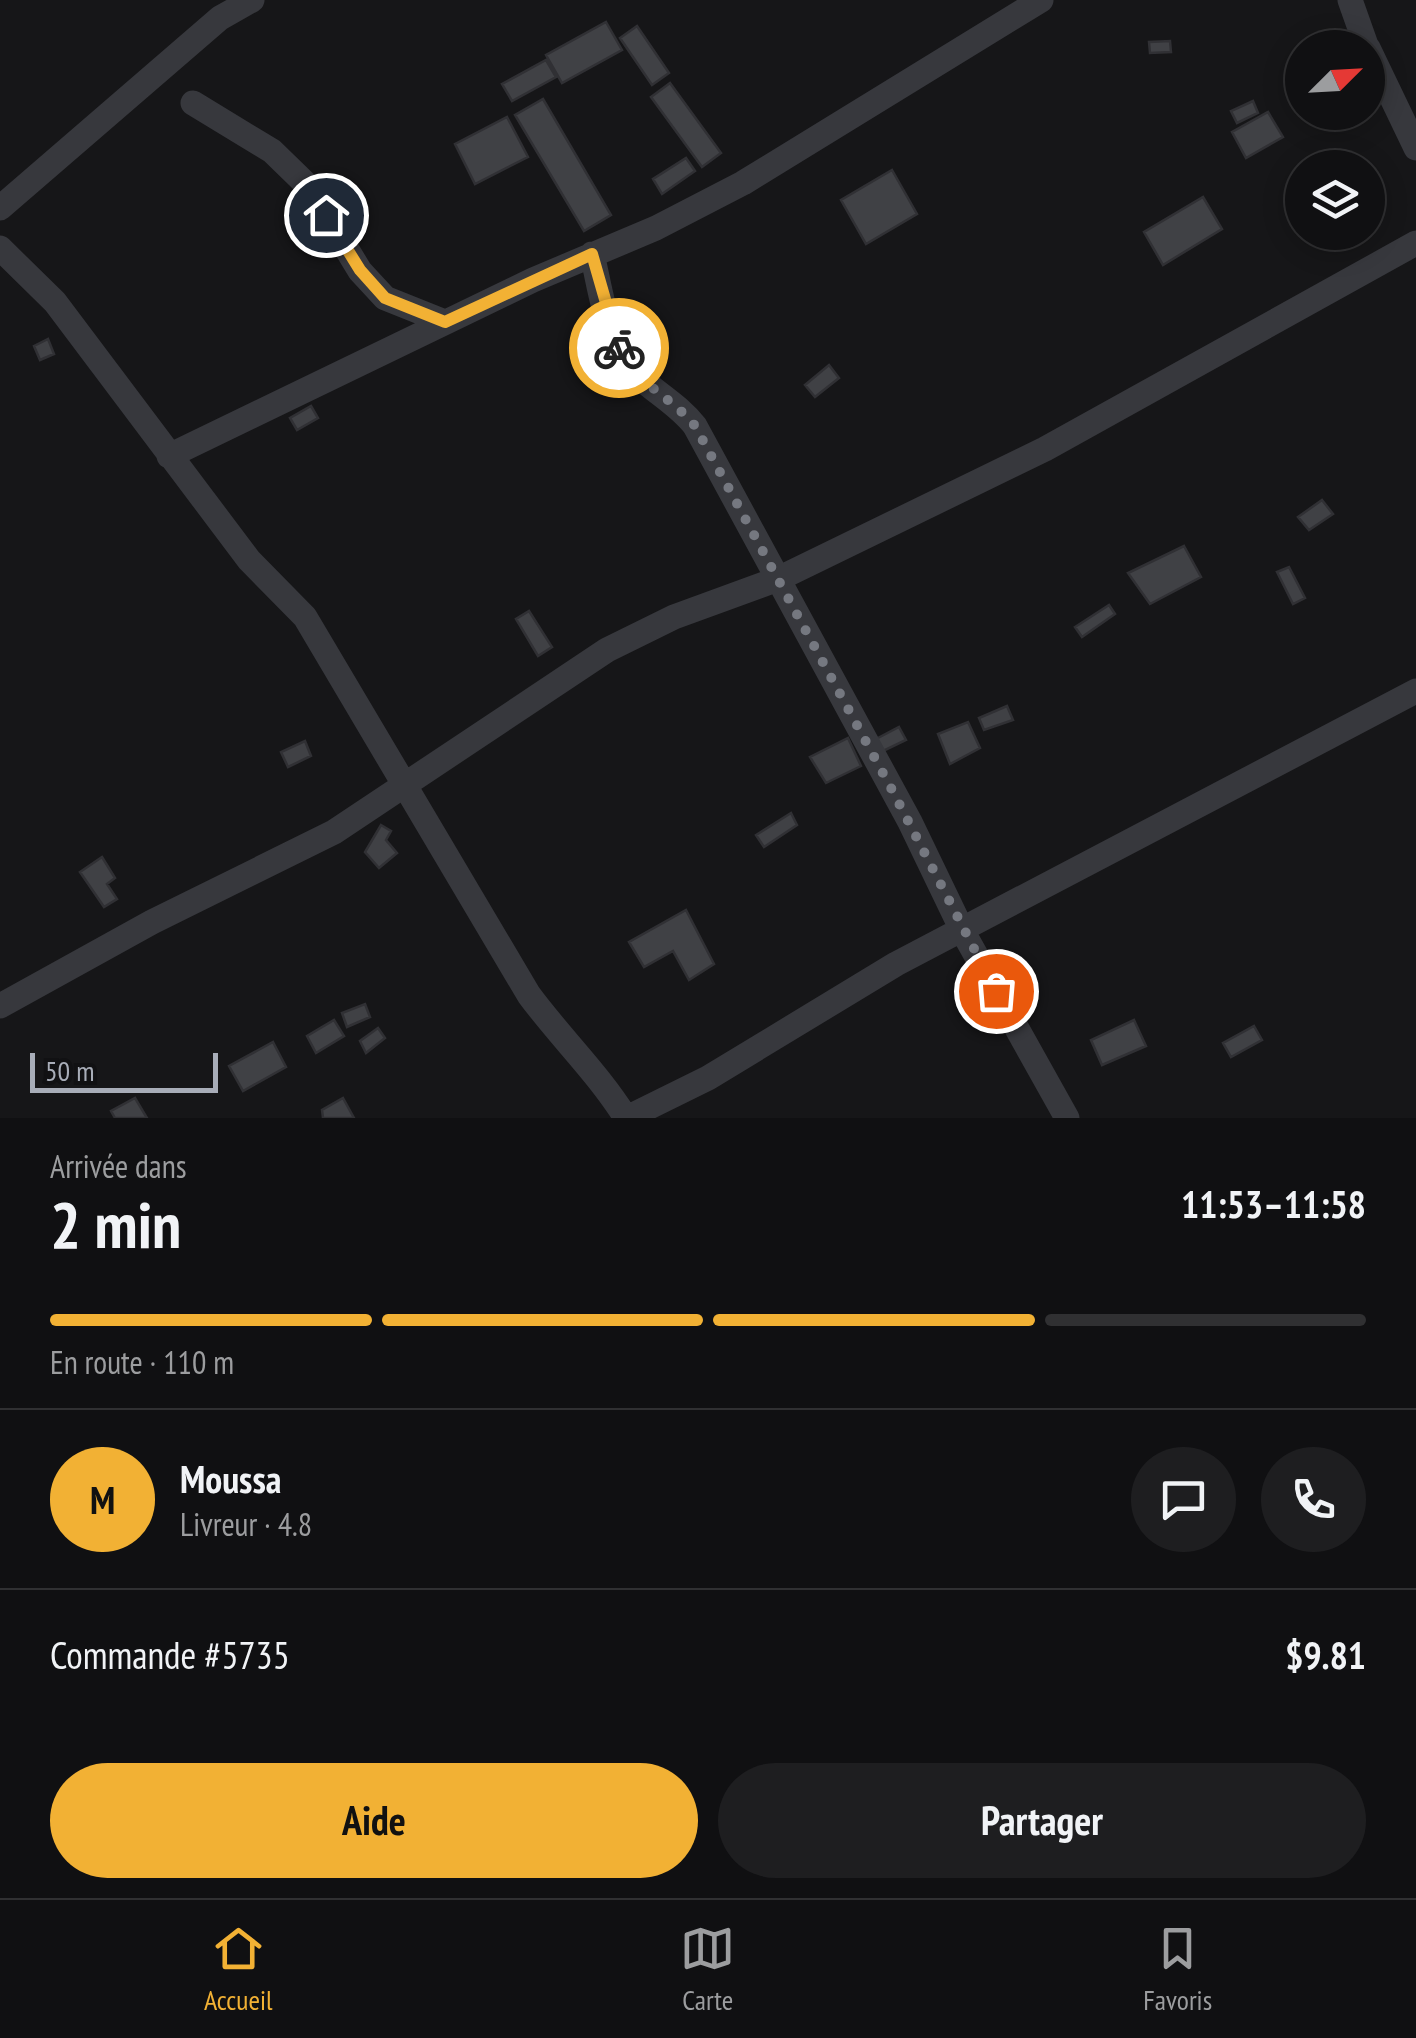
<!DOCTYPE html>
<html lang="fr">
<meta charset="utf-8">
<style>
body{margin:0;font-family:"PT Sans Narrow",sans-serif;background:#1e1e20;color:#f1f3f6;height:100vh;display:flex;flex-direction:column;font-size:38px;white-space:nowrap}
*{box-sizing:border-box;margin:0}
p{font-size:32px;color:#9c9d9f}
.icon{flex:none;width:55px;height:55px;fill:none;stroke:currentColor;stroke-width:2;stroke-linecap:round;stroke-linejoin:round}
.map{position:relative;height:1118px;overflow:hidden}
.side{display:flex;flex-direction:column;background:#101012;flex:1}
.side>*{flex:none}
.needle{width:65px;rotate:66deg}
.tools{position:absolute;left:1285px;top:30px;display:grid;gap:20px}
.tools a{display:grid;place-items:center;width:100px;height:100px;border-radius:50%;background:#101012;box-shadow:0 5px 25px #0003,0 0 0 2px #303032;font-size:50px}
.scale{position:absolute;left:30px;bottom:25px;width:188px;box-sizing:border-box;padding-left:10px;border:5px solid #a8adb8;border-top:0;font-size:28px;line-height:35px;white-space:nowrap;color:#a8adb8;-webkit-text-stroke:8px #111113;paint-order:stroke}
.pin{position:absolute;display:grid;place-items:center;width:85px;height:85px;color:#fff;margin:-42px;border:5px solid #fff;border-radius:50%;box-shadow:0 2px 10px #0007}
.courier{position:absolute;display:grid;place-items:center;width:100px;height:100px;margin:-50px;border:8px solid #f2b134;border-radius:50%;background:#fff;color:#222;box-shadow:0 2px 12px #0007}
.headline em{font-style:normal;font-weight:700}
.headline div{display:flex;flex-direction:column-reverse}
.headline{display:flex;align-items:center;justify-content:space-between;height:170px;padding:0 50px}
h1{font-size:65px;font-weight:700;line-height:75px}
.bar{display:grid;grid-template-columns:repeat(4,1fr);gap:15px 10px;align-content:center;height:120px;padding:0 50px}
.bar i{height:12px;border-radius:8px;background:#303032}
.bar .selected{background:#f2b134}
.bar p{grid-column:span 4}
.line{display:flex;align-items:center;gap:25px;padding:0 50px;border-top:2px solid #303032}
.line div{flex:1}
.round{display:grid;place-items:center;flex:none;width:105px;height:105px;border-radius:52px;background:#1e1e20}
.action{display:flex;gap:20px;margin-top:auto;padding:20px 50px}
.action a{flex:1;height:115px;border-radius:60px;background:#f2b134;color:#111;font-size:40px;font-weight:700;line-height:115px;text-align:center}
.action a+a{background:#1e1e20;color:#f1f3f6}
.tabs{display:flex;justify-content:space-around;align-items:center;height:140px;border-top:2px solid #303032;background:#101012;font-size:28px;color:#9c9d9f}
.tabs a{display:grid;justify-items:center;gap:5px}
.tabs .selected{color:#f2b134}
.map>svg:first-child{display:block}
.building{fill:#404145;stroke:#303034;stroke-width:2.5}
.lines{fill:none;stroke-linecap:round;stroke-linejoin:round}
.minor{stroke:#37383d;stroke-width:25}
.done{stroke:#757880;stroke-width:10;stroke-dasharray:0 18}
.route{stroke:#f2b134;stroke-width:12}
</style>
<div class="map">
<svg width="1416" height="1118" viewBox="0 0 1416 1118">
<rect width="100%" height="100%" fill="#161618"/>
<path class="building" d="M606 22 622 50 562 83 546 55Z
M637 26 669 73 652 85 620 38Z
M1170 41 1171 52 1150 53 1149 42Z
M546 60 556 77 512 101 502 84Z
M670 83 721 153 702 167 651 97Z
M543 99 611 215 584 231 515 115Z
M1253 101 1258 113 1237 123 1231 111Z
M1268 112 1283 137 1246 158 1232 132Z
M507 117 528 157 475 184 455 144Z
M686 158 695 171 662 194 653 179Z
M892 170 917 214 866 244 841 200Z
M1203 197 1222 229 1163 265 1144 232Z
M48 339 54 354 40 360 34 346Z
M829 365 839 378 815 397 805 385Z
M311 406 318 418 297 430 290 418Z
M1322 500 1333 514 1309 530 1298 517Z
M1184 546 1201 577 1150 604 1128 573Z
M1289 567 1305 598 1293 604 1277 572Z
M1109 605 1115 614 1082 637 1075 627Z
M529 611 552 647 538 656 516 619Z
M1007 706 1013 720 984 730 979 718Z
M968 722 980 748 950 764 938 734Z
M899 727 906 740 881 752 876 739Z
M848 738 861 766 826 783 810 757Z
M305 741 311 756 288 767 281 752Z
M791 813 797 825 764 847 756 835Z
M381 825 391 831 386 840 397 853 379 868 365 852Z
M102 857 115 878 107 884 117 899 104 907 80 872Z
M686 910 714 964 689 980 673 951 644 967 629 942Z
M365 1004 370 1017 347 1027 342 1013Z
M334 1020 344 1036 316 1053 307 1036Z
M1134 1020 1146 1046 1102 1065 1091 1040Z
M1254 1026 1262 1040 1231 1057 1223 1043Z
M378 1028 385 1038 366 1053 360 1041Z
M273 1042 286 1067 243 1091 229 1066Z
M135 1098 147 1118H115L111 1111Z
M343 1098 354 1118H323L322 1110Z"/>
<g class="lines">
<path class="minor" d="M1350 0 1367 48
M1368 48 1416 148
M193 103 272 151 309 187 360 271 385 298 445 322
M0 208 220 18 252 0
M0 248 55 302 249 560 305 617 529 995C560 1037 598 1073 626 1118
M592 254C601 291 607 346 635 373 655 393 678 404 695 426L910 822 963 932 1067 1118
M169 456 533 280 656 228 743 183 1041 0
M0 1006 152 922 334 832 607 650 674 617 778 579 1045 449 1416 243
M627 1118 708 1078 896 964 1416 691"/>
</g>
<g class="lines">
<path class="done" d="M619 348C634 382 672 397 695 426L891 788 996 991"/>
<path class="route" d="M326 215 360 270 385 298 445 322 592 254 619 348"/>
</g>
</svg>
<div class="tools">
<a><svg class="needle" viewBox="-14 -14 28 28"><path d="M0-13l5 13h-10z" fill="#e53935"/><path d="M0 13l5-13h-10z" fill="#9c9d9f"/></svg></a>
<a><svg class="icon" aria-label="layers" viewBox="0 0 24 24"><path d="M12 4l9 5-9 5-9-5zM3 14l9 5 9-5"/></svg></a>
</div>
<div class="scale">50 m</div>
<div class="pin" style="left:996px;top:991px;background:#ea580c"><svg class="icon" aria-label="bag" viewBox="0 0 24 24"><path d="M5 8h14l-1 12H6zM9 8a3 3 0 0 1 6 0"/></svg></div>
<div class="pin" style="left:326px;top:215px;background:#1f2937"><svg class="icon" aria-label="home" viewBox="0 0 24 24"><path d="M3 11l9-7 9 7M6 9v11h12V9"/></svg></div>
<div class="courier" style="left:619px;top:348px"><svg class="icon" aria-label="bike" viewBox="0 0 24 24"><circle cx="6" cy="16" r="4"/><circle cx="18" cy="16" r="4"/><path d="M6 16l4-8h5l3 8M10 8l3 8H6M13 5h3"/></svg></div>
</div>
<section class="side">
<div class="headline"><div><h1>2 min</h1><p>Arrivée dans</p></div><em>11:53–11:58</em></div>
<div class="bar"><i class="selected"></i><i class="selected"></i><i class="selected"></i><i></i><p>En route · 110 m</p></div>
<div class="line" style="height:180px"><b class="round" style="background:#f2b134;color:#111">M</b><div><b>Moussa</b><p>Livreur · 4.8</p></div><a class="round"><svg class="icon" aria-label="chat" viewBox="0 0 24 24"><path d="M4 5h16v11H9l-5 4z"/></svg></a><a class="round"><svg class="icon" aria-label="phone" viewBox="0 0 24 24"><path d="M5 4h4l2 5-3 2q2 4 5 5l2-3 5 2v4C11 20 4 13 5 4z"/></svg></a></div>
<div class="line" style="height:130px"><div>Commande #5735</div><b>$9.81</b></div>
<div class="action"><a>Aide</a><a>Partager</a></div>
</section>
<nav class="tabs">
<a class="selected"><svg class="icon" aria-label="home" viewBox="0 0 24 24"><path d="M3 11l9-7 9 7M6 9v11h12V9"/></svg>Accueil</a>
<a><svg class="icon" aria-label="map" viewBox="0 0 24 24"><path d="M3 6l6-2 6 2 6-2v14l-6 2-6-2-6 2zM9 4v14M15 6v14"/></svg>Carte</a>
<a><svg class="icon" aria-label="saved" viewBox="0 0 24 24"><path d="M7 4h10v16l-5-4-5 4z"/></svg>Favoris</a>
</nav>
